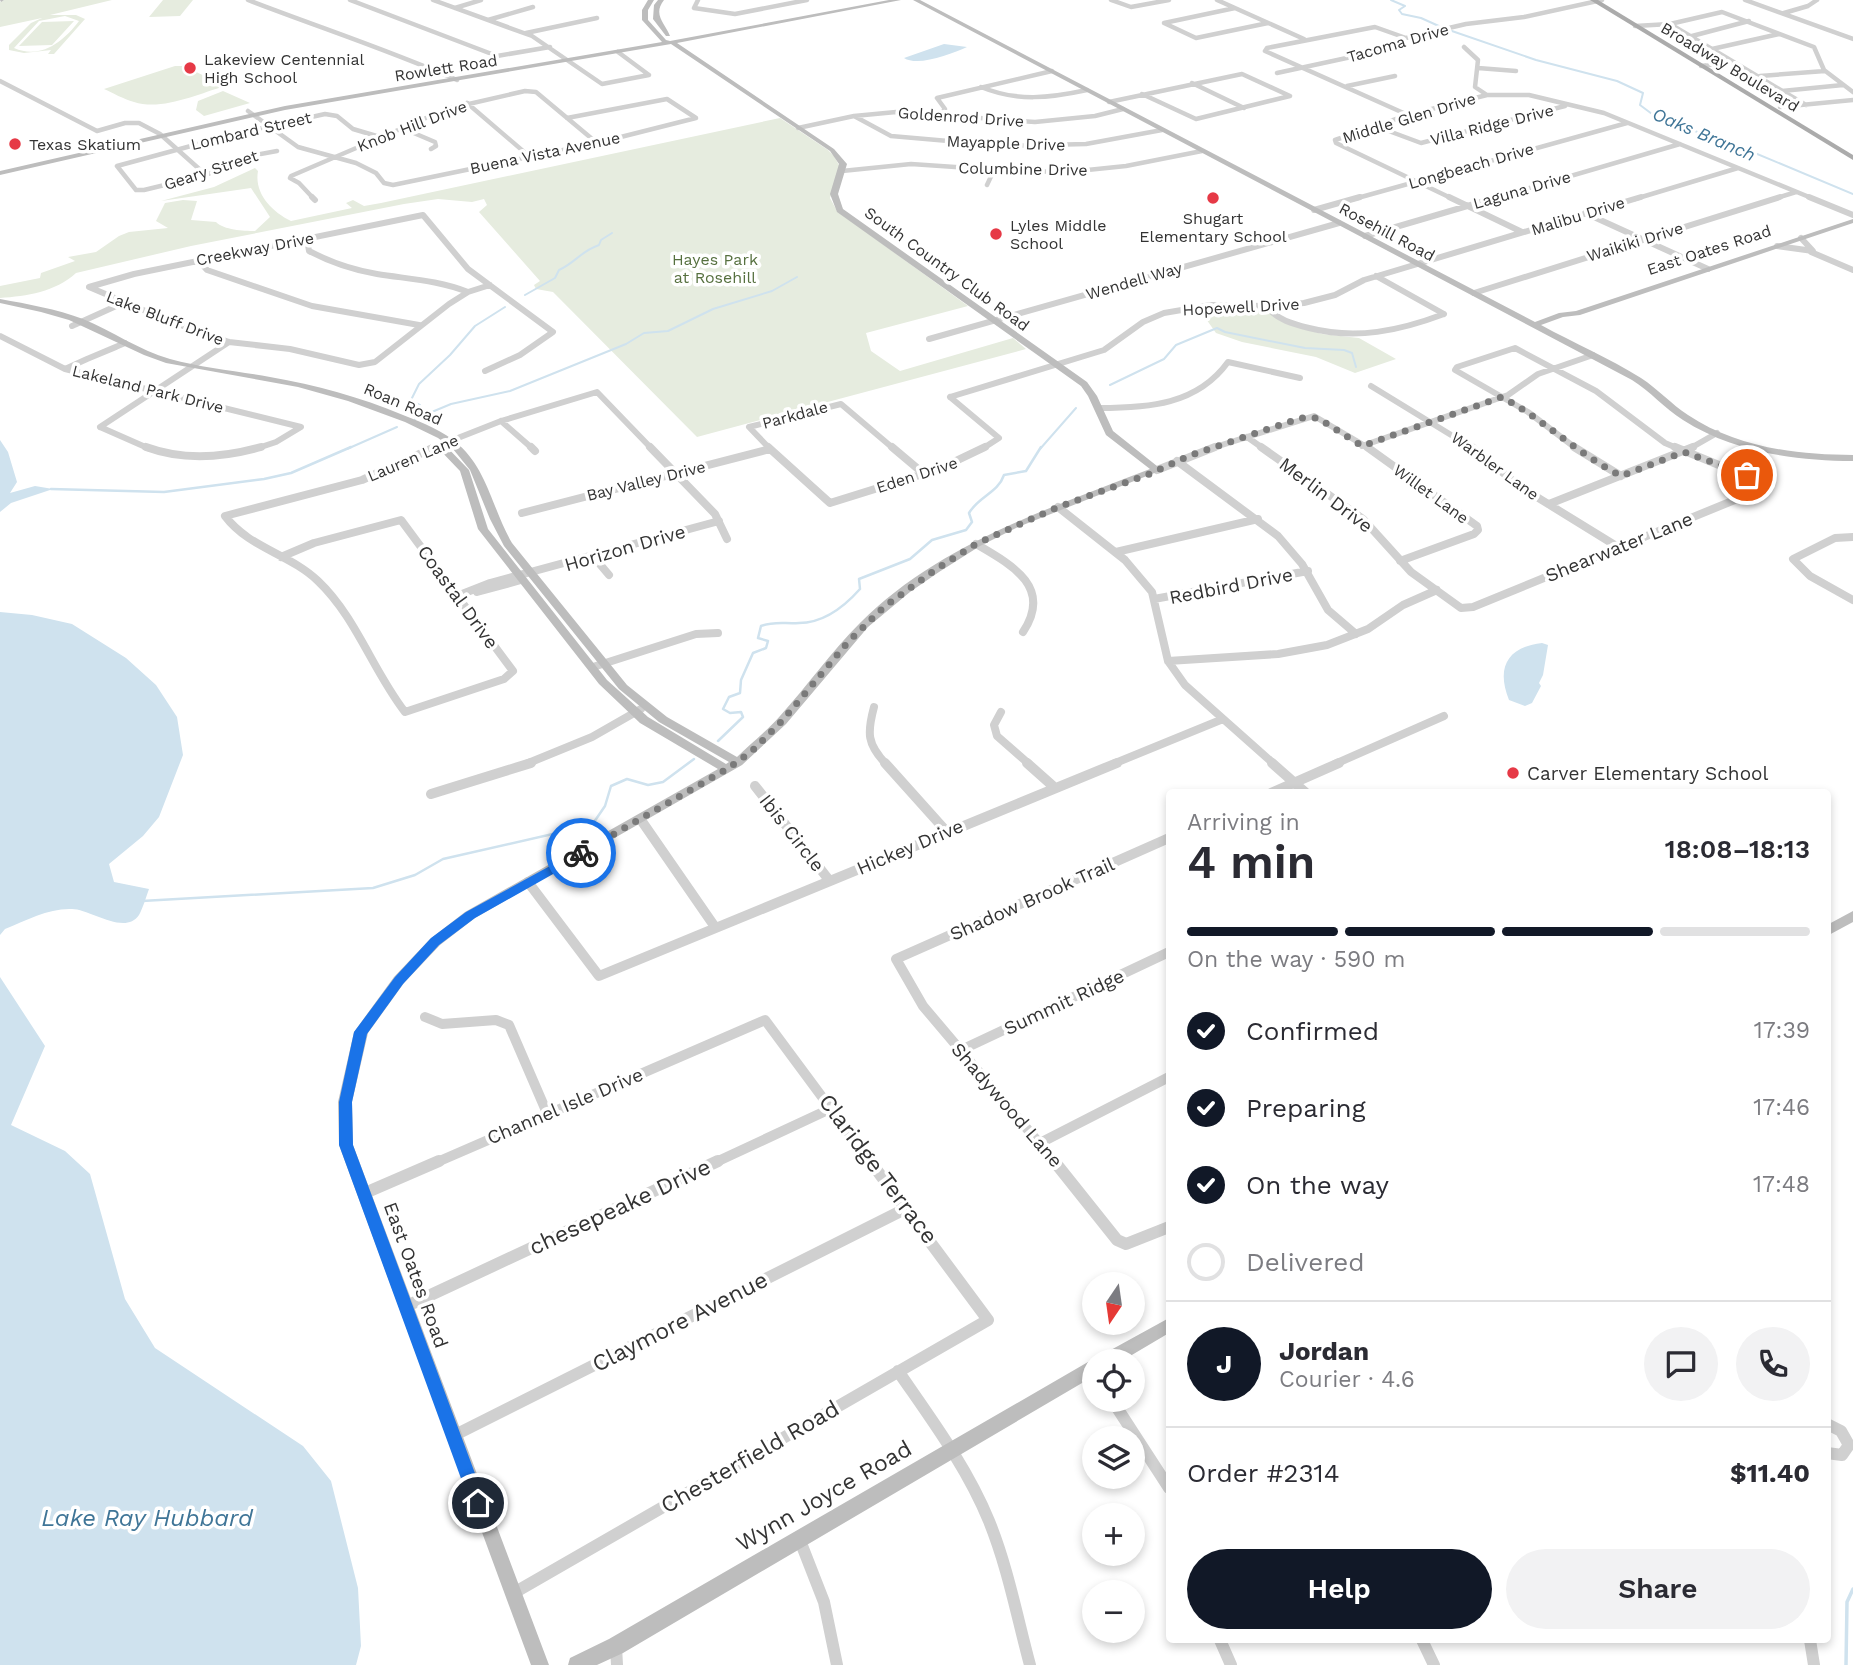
<!DOCTYPE html>
<meta charset="utf-8">
<style>
body{margin:0;font-family:"Work Sans",sans-serif;background:#f2f2f3;color:#2b2b33;height:100vh;display:flex;flex-direction:column;font-size:26px;white-space:nowrap}
*{box-sizing:border-box;margin:0}
p{font-size:23px;color:#7c7c81}
.icon{flex:none;width:38px;height:38px;fill:none;stroke:currentColor;stroke-width:2;stroke-linecap:round;stroke-linejoin:round}
.map{position:relative;flex:1;overflow:hidden}
.details{position:absolute;left:1166px;top:789px;width:665px;height:854px;display:flex;flex-direction:column;background:#fff;border-radius:7px;box-shadow:0 4px 10px #0003}
.details>*{flex:none}
.needle{width:46px;rotate:193deg}
.buttons{position:absolute;left:1082px;top:1272px;display:grid;gap:14px}
.buttons a{display:grid;place-items:center;width:63px;height:63px;border-radius:50%;background:#fff;box-shadow:0 4px 10px #0003;font-size:35px}
.pin{position:absolute;display:grid;place-items:center;width:60px;height:60px;color:#fff;margin:-30px;border:4px solid #fff;border-radius:50%;box-shadow:0 2px 7px #0007}
.courier{position:absolute;display:grid;place-items:center;width:70px;height:70px;margin:-35px;border:5px solid #1a73e8;border-radius:50%;background:#fff;color:#222;box-shadow:0 2px 9px #0007}
.headline em{font-style:normal;font-weight:600}
.headline div{display:flex;flex-direction:column-reverse}
.headline{display:flex;align-items:center;justify-content:space-between;height:119px;padding:0 21px}
h1{font-size:46px;font-weight:600;line-height:52px}
.bar{display:grid;grid-template-columns:repeat(4,1fr);gap:10px 7px;align-content:center;height:84px;padding:0 21px}
.bar i{height:9px;border-radius:5px;background:#e1e1e2}
.bar .selected{background:#111827}
.bar p{grid-column:span 4}
.line{display:flex;align-items:center;gap:18px;padding:0 21px;border-top:2px solid #e1e1e2}
.line div{flex:1}
.round{display:grid;place-items:center;flex:none;width:74px;height:74px;border-radius:37px;background:#f2f2f3}
ol{padding:0 21px;list-style:none}
li{display:flex;align-items:center;gap:21px;height:77px}
li p{margin-inline-start:auto}
li .icon{padding:7px;border-radius:50%;background:#111827;color:#fff;stroke-width:4}
li:last-child{color:#7c7c81}
li i{width:38px;height:38px;border:4px solid #e1e1e2;border-radius:50%}
.primary-button{display:flex;gap:14px;margin-top:auto;padding:14px 21px}
.primary-button a{flex:1;height:80px;border-radius:42px;background:#111827;color:#fff;font-size:28px;font-weight:600;line-height:80px;text-align:center}
.primary-button a+a{background:#f2f2f3;color:#2b2b33}
.map>svg:first-child{display:block}
.green{fill:#e6ecdf;fill-rule:evenodd}
.water{fill:#cfe2ee}
.lines{fill:none;stroke-linecap:round;stroke-linejoin:round}
.stream-far2{stroke:#cfe2ee;stroke-width:2}
.stream-far1{stroke:#cfe2ee;stroke-width:2.5}
.stream{stroke:#cfe2ee;stroke-width:3.5}
.street-far4{stroke:#d0d0d0;stroke-width:4.5}
.street-far3{stroke:#d0d0d0;stroke-width:6}
.street-far2{stroke:#d0d0d0;stroke-width:8}
.street-far1{stroke:#d0d0d0;stroke-width:10}
.street{stroke:#d0d0d0;stroke-width:12}
.secondary{fill:#bdbdbd;fill-rule:evenodd}
.primary{fill:#ababab;fill-rule:evenodd}
.route{fill:#1a73e8}
.done{stroke:#7a7a7a;stroke-width:7;stroke-dasharray:0 12.6}
.poi-dot{fill:#e63946;stroke:#fff;stroke-width:2.5}
.labels{text-anchor:middle;dominant-baseline:central;stroke-width:7;stroke-linejoin:round;paint-order:stroke}
.far-street-label{font-size:16px;fill:#333;stroke:#fff}
.far-poi-label{font-size:16px;fill:#333;stroke:#fff;text-anchor:start}
.far-park-label{font-size:16px;fill:#56703f;stroke:#fff}
.far-water-label{font-size:18px;font-style:italic;fill:#3f7597;stroke:#fff}
.street-label{font-size:19px;fill:#333;stroke:#fff}
.poi-label{font-size:19px;fill:#333;stroke:#fff;text-anchor:start}
.near-street-label{font-size:23px;fill:#333;stroke:#fff}
.near-water-label{font-size:24px;font-style:italic;fill:#3f7597;stroke:#fff}
</style>
<div class="map">
<svg width="1853" height="1665" viewBox="0 0 1853 1665">
<rect width="100%" height="100%" fill="#fff"/>
<path class="green" d="M4 0H112L50 15H76L85 19 54 54H48L51 50 24 53 9 50V45L31 23 42 18 0 27V2ZM65 16 79 21C64 41 41 60 14 48L39 21Z
M163 0H193L180 16 149 17Z
M74 21 52 45 19 46 42 22Z
M175 66H184L225 86C198 94 162 111 134 102 123 99 113 93 104 89Z
M223 91 250 103 204 116 196 110 198 101Z
M780 118 828 150 834 156 840 167 830 198 837 211 968 306 866 333 871 351 900 371 1013 338 1026 349 697 437 553 292 536 289 534 285 540 281 479 212 487 205 484 199 472 202 438 199 404 204 191 246 76 273C55 292 27 296 0 298V286L40 278 41 273 75 261 68 257 96 252 119 236 129 232 168 228 156 221 165 203 183 200 197 201 191 220 216 222C224 230 243 231 255 231L270 217 251 188 161 201 214 187 255 168 258 171C254 193 271 211 291 221L352 208 346 203 353 200 364 206 381 203Z
M1214 307 1263 309 1292 325 1322 334 1359 338 1396 359 1355 373 1316 357 1242 342 1216 333 1199 309Z"/>
<path class="water" d="M944 44 967 47C951 54 918 67 904 58Z
M0 440 8 452 17 482 10 493 35 486 53 489 11 503 0 512Z
M0 612 32 615 72 624 126 658 156 685 177 717 183 755 159 817 143 836 109 864 114 882 149 889C146 897 143 908 139 915 125 936 90 909 72 909 49 908 27 920 5 929L0 935Z
M1542 643 1548 645 1543 675 1539 683 1541 686 1532 703 1525 706 1509 700C1496 668 1507 647 1542 643Z
M0 977 45 1046 11 1125 65 1151 90 1174 125 1299 155 1348 303 1446 331 1481 358 1588 361 1646 356 1665H0Z"/>
<g class="lines">
<path class="stream-far2" d="M1391 0 1405 6 1399 10 1402 14 1421 18 1441 27
M1449 30 1536 60 1617 81 1643 93 1640 105 1656 117 1750 151 1853 194
M525 295 555 278 559 270C575 263 581 251 599 245L601 240 612 233
M1110 385 1164 359 1176 345 1217 328 1225 332 1305 348 1344 350 1352 353 1356 367
M415 419 451 404 510 391 626 344 644 333 668 331 713 309 772 291 797 277
M415 419 420 405 411 400 419 384 450 355 475 326 505 307
M347 449 397 427
M1040 449 1076 408"/>
<path class="stream-far1" d="M51 489 164 492 264 479 291 473 351 447
M718 741 743 717 741 712 730 713 723 709 729 697 740 693 741 680 753 653 766 648 768 641 758 638 761 626C774 621 785 624 799 623 824 623 844 607 860 589L859 579 910 559 932 540 966 530 972 522 969 513C979 496 998 493 1004 475L1026 471 1041 447
M142 901 373 888 415 875 443 859 592 825 605 806 611 786 627 779 648 785 663 782 694 759"/>
<path class="stream" d="M1846 1665 1847 1602 1853 1589"/>
<path class="street-far4" d="M248 0C318 27 389 50 457 80
M350 0 497 56 550 47
M433 0 532 36 602 84 649 75 618 52
M698 0 694 8 735 14 807 0
M1111 0 1131 7 1169 0
M1217 0 1304 39
M1745 0 1853 39
M455 8 481 0
M1235 8 1164 23 1196 38 1268 23
M1784 13 1808 6 1817 0
M488 20 533 7
M1670 24 1806 105
M1635 26 1670 24 1722 12 1814 47 1824 70 1853 92
M526 33 597 18
M1692 36 1749 21
M1464 47 1478 60 1475 87 1487 95
M1712 49 1779 34
M1265 51 1408 115
M1265 51 1267 48 1375 27 1406 38
M1701 66 1734 62
M1478 68 1516 71
M1277 73 1379 51 1406 38 1466 24 1524 17 1602 0
M1760 76 1825 71
M0 81 97 131 125 123H139L160 134 206 175
M1192 83 1244 108
M1347 86 1395 76
M981 87C1017 102 1050 98 1087 90
M1782 91 1843 85
M1142 94 1196 119 1290 96
M1109 102 1242 74 1290 96
M467 103 530 157
M1780 107 1853 100
M248 111 298 147 356 163 376 173 384 183 393 185 597 143 696 118 667 99 567 118
M940 115 945 109 937 98 1052 71
M854 116 891 136 1006 146 1086 144 1162 130
M1378 127 1421 143 1565 106
M402 128 435 142 436 146 431 149
M798 128 854 116 896 112 1035 122 1095 116 1123 109
M277 151 245 157 206 175 144 190H136L117 166 239 133 325 114 337 116 353 129 380 137
M842 171 911 164 1014 171 1068 172 1126 166 1202 151
M987 185 994 170
M314 199 299 183 290 178 291 176 447 109 525 91 536 92 597 143
M1354 199 1627 123
M1453 199 1336 143 1335 140 1408 115 1487 95H1529L1604 113 1814 199
M1492 199 1680 144
M1635 199 1738 168
M1774 199 1796 192"/>
<path class="street-far3" d="M312 197 315 200
M1449 197 1522 232
M1809 197 1853 215
M1314 210 1360 197
M1585 213 1708 269
M1365 236 1498 197
M307 239 309 251C330 262 353 270 377 274 408 279 438 280 468 292
M1777 246 1813 251 1801 238
M1811 252 1853 270
M198 260 207 270 312 306 419 325
M1376 276 1444 314
M89 287 134 274 423 215 468 269 553 332 520 355 485 371
M89 287 169 321 229 342 290 349 359 365 375 362 449 304 468 292 490 285
M1474 293 1780 197
M1266 306C1277 320 1293 324 1309 328 1356 340 1399 331 1444 314
M72 326 125 302
M0 336 65 369 301 427 276 442 255 449
M929 339 1339 223
M116 347 87 359 125 343
M65 369 87 359
M1371 386 1474 449
M950 397 1104 350 1143 322 1164 313 1211 305 1266 306 1304 303 1335 295 1364 280 1641 197
M950 397 999 438 982 449
M1099 408C1148 408 1197 405 1228 362L1300 378
M501 421 533 449
M100 427 150 449
M100 427 229 342
M1247 437 1264 449
M1362 446 1508 395 1538 374 1593 355
M430 449 501 421 597 392 652 449
M770 449 749 427 841 404 894 449
M1209 449 1314 416 1370 449
M1577 449 1528 412 1455 370 1457 367 1515 348 1596 391 1665 443 1679 449
M1689 449 1717 433"/>
<path class="street-far2" d="M146 447C184 461 222 458 261 447
M531 447 535 451
M650 447 715 514 727 539
M768 447 830 503 939 469 985 447
M892 447 924 474
M1261 447 1363 519 1411 572 1461 608 1473 607 1764 488 1765 484 1675 447
M1367 447 1477 526 1478 530 1474 534 1400 561
M1472 447 1519 486 1618 547
M1574 447 1621 476
M1177 461 1278 536 1302 564 1328 610 1356 634
M1157 470 1215 447
M1549 504 1693 447
M1058 507 1125 560 1152 592 1168 661 1185 685 1274 764
M522 513 770 449
M1853 537 1835 538 1793 559 1810 576 1853 600
M976 544C1012 565 1053 587 1023 632
M1116 552 1258 519
M593 556 609 575
M281 557 314 543 401 520 513 671 504 679 405 712C373 671 356 617 318 581 290 554 249 548 225 516L362 480 435 447
M477 592 521 580
M457 596 490 583 719 521
M1154 599 1308 571
M1168 661 1278 654 1327 645 1368 629 1403 605 1437 590
M593 667 696 634 718 633
M874 707C867 733 867 744 886 764
M1001 712 994 725 997 736 1029 764
M526 764 592 737 641 709
M1113 764 1223 719
M1335 764 1444 716"/>
<path class="street-far1" d="M885 763 946 831
M1027 763 1054 787
M1272 763 1306 793
M755 786 829 880
M1271 793 1339 763
M431 794 531 763
M641 820 715 927
M528 882 599 976 1117 763
M425 1017 442 1024 496 1020 509 1025 547 1113
M959 1051 1169 952
M1040 1143 1169 1077
M435 1163 765 1020 871 1163
M714 1163 832 1108
M1056 1163 923 1006 896 959 1169 838"/>
<path class="street" d="M1054 1161 1117 1240 1126 1244 1169 1227
M365 1193 439 1161
M407 1306 718 1161
M898 1371C931 1419 967 1467 989 1521 1008 1568 1017 1617 1030 1665
M1112 1400 1169 1488
M1827 1424 1841 1431 1849 1445 1842 1455 1827 1453
M453 1436 907 1208
M799 1538 824 1602 837 1665
M512 1594 988 1320 870 1161
M1220 1640 1231 1665
M1422 1640 1434 1665
M1810 1640 1814 1665
M616 1646 617 1665"/>
<path class="secondary" d="M0 0H4L1 2Z
M648 0H654L648 10V20L666 40 670 41 889 0H901L677 43 834 149 847 164 838 194 843 209 1087 382 1097 396 1113 431 1162 470 1018 527 980 546 939 572 910 592 868 627 786 724 742 765 475 918 440 945 404 983 368 1033 352 1102 353 1145 549 1665H531L339 1145 338 1102 354 1032 394 977 430 939 465 912 718 769 640 723 599 684 478 529 460 471 437 447V443H443L469 470 488 529 607 680 648 717 726 764 729 762 659 722 619 689 504 546 490 519 470 470 453 449 438 438 405 422 348 401 298 387 166 363 144 355 69 320 41 312 0 303V299C28 304 56 309 83 319 112 331 139 350 170 359 203 368 237 371 270 377 316 385 360 397 403 415 423 423 444 431 459 445 488 471 493 511 512 543L627 685 667 717 737 757C751 743 767 731 780 716 807 686 831 652 860 623 939 544 1048 509 1150 469L1106 435 1088 396 1081 386 837 212 830 194 839 164 830 151 671 44 285 110 0 175V171L285 106 662 42 642 20V10Z
M658 0H664C652 15 666 24 670 36H666L653 19 654 5Z
M913 0H920L1535 322 1559 313 1576 311 1853 219V223L1580 315 1563 317 1541 325C1574 343 1609 358 1641 378 1658 389 1671 404 1688 415 1736 447 1796 455 1853 455V461C1795 461 1733 452 1683 420 1664 408 1650 391 1632 380Z
M1853 911V922L1827 936V925Z
M1169 1318V1333L1120 1362H1094V1376L623 1653 597 1665H568L570 1658 609 1639 1088 1362 1096 1361 1098 1357Z"/>
<path class="primary" d="M1590 0H1598L1853 155V160Z"/>
</g>
<path class="route" d="M581 849 585 851V856L475 918 439 945 403 984 367 1034 352 1102 353 1145 486 1503 484 1509 478 1511 473 1509 470 1503 339 1145V1102L354 1032 395 977 431 938 466 912Z"/>
<g class="lines">
<path class="done" d="M581 853 727 769 751 752 782 721 848 642 884 607 935 570 976 544 1058 507 1147 475 1191 455 1301 418H1318L1362 446 1502 397C1544 420 1578 454 1621 476L1684 452 1747 475"/>
</g>
<g class="poi-dot">
<circle cx="190" cy="68" r="7"/>
<circle cx="15" cy="144" r="7"/>
<circle cx="1213" cy="198" r="7"/>
<circle cx="996" cy="234" r="7"/>
<circle cx="1513" cy="773" r="7"/>
</g>
<g class="labels">
<g class="far-street-label">
<text transform="translate(1398 43) rotate(-16)">Tacoma Drive</text>
<text transform="translate(1730 67) rotate(31)">Broadway Boulevard</text>
<text transform="translate(446 68) rotate(-9)">Rowlett Road</text>
<text transform="translate(961 117) rotate(4)">Goldenrod Drive</text>
<text transform="translate(1409 118) rotate(-17)">Middle Glen Drive</text>
<text transform="translate(1492 125) rotate(-14)">Villa Ridge Drive</text>
<text transform="translate(412 126) rotate(-21)">Knob Hill Drive</text>
<text transform="translate(251 131) rotate(-13)">Lombard Street</text>
<text transform="translate(1006 143) rotate(2)">Mayapple Drive</text>
<text transform="translate(545 153) rotate(-12)">Buena Vista Avenue</text>
<text transform="translate(1471 166) rotate(-16)">Longbeach Drive</text>
<text transform="translate(1023 169) rotate(1)">Columbine Drive</text>
<text transform="translate(211 170) rotate(-18)">Geary Street</text>
<text transform="translate(1522 190) rotate(-16)">Laguna Drive</text>
<text transform="translate(1578 216) rotate(-17)">Malibu Drive</text>
<text transform="translate(1387 232) rotate(28)">Rosehill Road</text>
<text transform="translate(1635 242) rotate(-17)">Waikiki Drive</text>
<text transform="translate(255 249) rotate(-11)">Creekway Drive</text>
<text transform="translate(1709 250) rotate(-18)">East Oates Road</text>
<text transform="translate(947 269) rotate(36)">South Country Club Road</text>
<text transform="translate(1134 281) rotate(-16)">Wendell Way</text>
<text transform="translate(1241 307) rotate(-3)">Hopewell Drive</text>
<text transform="translate(165 318) rotate(21)">Lake Bluff Drive</text>
<text transform="translate(148 389) rotate(14)">Lakeland Park Drive</text>
<text transform="translate(403 404) rotate(23)">Roan Road</text>
<text transform="translate(795 415) rotate(-15)">Parkdale</text>
<text transform="translate(413 458) rotate(-23)">Lauren Lane</text>
<text transform="translate(1495 466) rotate(36)">Warbler Lane</text>
<text transform="translate(917 475) rotate(-18)">Eden Drive</text>
<text transform="translate(646 481) rotate(-14)">Bay Valley Drive</text>
<text transform="translate(1431 494) rotate(36)">Willet Lane</text>
</g>
<g class="far-poi-label">
<text x="204" y="59">Lakeview Centennial<tspan x="204" dy="18">High School</tspan></text>
<text x="29" y="144">Texas Skatium</text>
<text x="1213" y="218" text-anchor="middle">Shugart<tspan x="1213" dy="18">Elementary School</tspan></text>
<text x="1010" y="225">Lyles Middle<tspan x="1010" dy="18">School</tspan></text>
</g>
<g class="far-park-label">
<text x="715" y="259">Hayes Park<tspan x="715" dy="18">at Rosehill</tspan></text>
</g>
<g class="far-water-label">
<text transform="translate(1704 134) rotate(23)">Oaks Branch</text>
</g>
<g class="street-label">
<text transform="translate(1326 495) rotate(37)">Merlin Drive</text>
<text transform="translate(1619 547) rotate(-22)">Shearwater Lane</text>
<text transform="translate(625 548) rotate(-16)">Horizon Drive</text>
<text transform="translate(1231 586) rotate(-11)">Redbird Drive</text>
<text transform="translate(458 597) rotate(54)">Coastal Drive</text>
<text transform="translate(792 833) rotate(52)">Ibis Circle</text>
<text transform="translate(910 847) rotate(-23)">Hickey Drive</text>
<text transform="translate(1032 899) rotate(-24)">Shadow Brook Trail</text>
<text transform="translate(1064 1002) rotate(-25)">Summit Ridge</text>
<text transform="translate(1007 1105) rotate(49)">Shadywood Lane</text>
<text transform="translate(565 1106) rotate(-23)">Channel Isle Drive</text>
<text transform="translate(416 1275) rotate(70)">East Oates Road</text>
</g>
<g class="poi-label">
<text x="1527" y="773">Carver Elementary School</text>
</g>
<g class="near-street-label">
<text transform="translate(878 1169) rotate(53)">Claridge Terrace</text>
<text transform="translate(620 1207) rotate(-25)">chesepeake Drive</text>
<text transform="translate(680 1322) rotate(-27)">Claymore Avenue</text>
<text transform="translate(750 1457) rotate(-30)">Chesterfield Road</text>
<text transform="translate(824 1496) rotate(-30)">Wynn Joyce Road</text>
</g>
<g class="near-water-label">
<text x="147" y="1518">Lake Ray Hubbard</text>
</g>
</g>
</svg>
<div class="buttons">
<a><svg class="needle" viewBox="-14 -14 28 28"><path d="M0-13l5 13h-10z" fill="#e53935"/><path d="M0 13l5-13h-10z" fill="#7c7c81"/></svg></a>
<a><svg class="icon" aria-label="locate" viewBox="0 0 24 24"><circle cx="12" cy="12" r="6"/><path d="M12 2v4M12 18v4M2 12h4M18 12h4"/></svg></a>
<a><svg class="icon" aria-label="layers" viewBox="0 0 24 24"><path d="M12 4l9 5-9 5-9-5zM3 14l9 5 9-5"/></svg></a>
<a>+</a>
<a>−</a>
</div>
<div class="pin" style="left:1747px;top:475px;background:#ea580c"><svg class="icon" aria-label="bag" viewBox="0 0 24 24"><path d="M5 8h14l-1 12H6zM9 8a3 3 0 0 1 6 0"/></svg></div>
<div class="pin" style="left:478px;top:1503px;background:#1f2937"><svg class="icon" aria-label="home" viewBox="0 0 24 24"><path d="M3 11l9-7 9 7M6 9v11h12V9"/></svg></div>
<div class="courier" style="left:581px;top:853px"><svg class="icon" aria-label="bike" viewBox="0 0 24 24"><circle cx="6" cy="16" r="4"/><circle cx="18" cy="16" r="4"/><path d="M6 16l4-8h5l3 8M10 8l3 8H6M13 5h3"/></svg></div>
<section class="details">
<div class="headline"><div><h1>4 min</h1><p>Arriving in</p></div><em>18:08–18:13</em></div>
<div class="bar"><i class="selected"></i><i class="selected"></i><i class="selected"></i><i></i><p>On the way · 590 m</p></div>
<ol>
<li><svg class="icon" aria-label="check" viewBox="0 0 24 24"><path d="M5 12l5 5 9-10"/></svg>Confirmed<p>17:39</p></li>
<li><svg class="icon" aria-label="check" viewBox="0 0 24 24"><path d="M5 12l5 5 9-10"/></svg>Preparing<p>17:46</p></li>
<li><svg class="icon" aria-label="check" viewBox="0 0 24 24"><path d="M5 12l5 5 9-10"/></svg>On the way<p>17:48</p></li>
<li><i></i>Delivered</li>
</ol>
<div class="line" style="height:126px"><b class="round" style="background:#111827;color:#fff">J</b><div><b>Jordan</b><p>Courier · 4.6</p></div><a class="round"><svg class="icon" aria-label="chat" viewBox="0 0 24 24"><path d="M4 5h16v11H9l-5 4z"/></svg></a><a class="round"><svg class="icon" aria-label="phone" viewBox="0 0 24 24"><path d="M5 4h4l2 5-3 2q2 4 5 5l2-3 5 2v4C11 20 4 13 5 4z"/></svg></a></div>
<div class="line" style="height:91px"><div>Order #2314</div><b>$11.40</b></div>
<div class="primary-button"><a>Help</a><a>Share</a></div>
</section>
</div>
